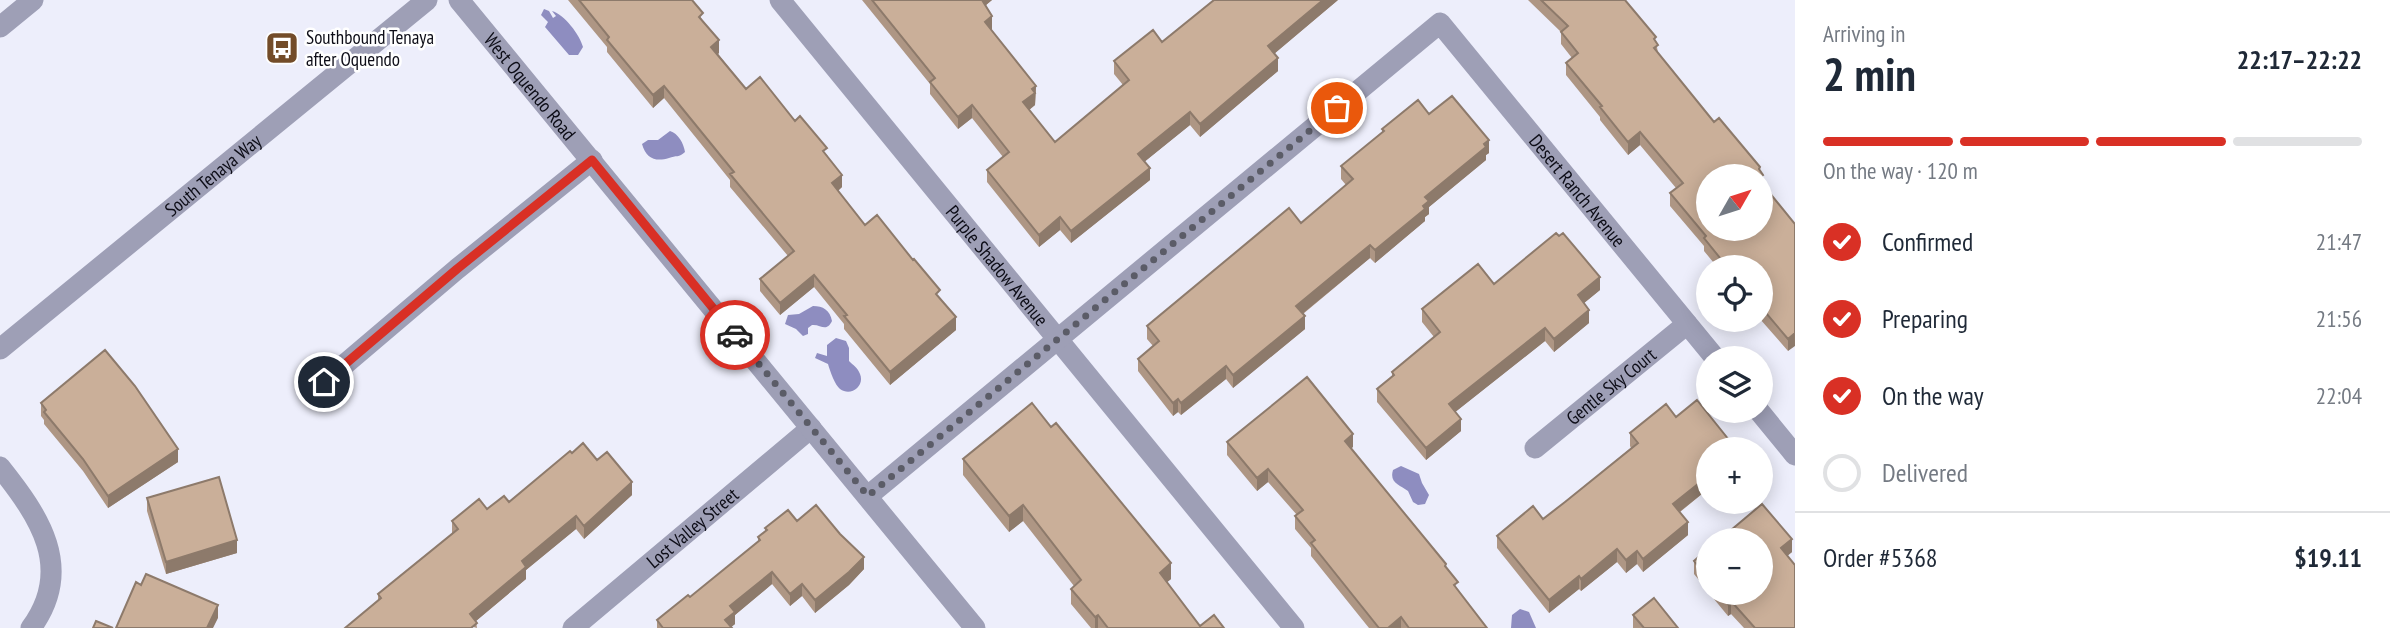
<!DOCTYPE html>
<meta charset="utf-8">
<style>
body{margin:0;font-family:"PT Sans Narrow",sans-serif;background:#f6f6f7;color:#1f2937;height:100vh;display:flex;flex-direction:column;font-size:26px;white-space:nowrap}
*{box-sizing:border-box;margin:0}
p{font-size:23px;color:#747a83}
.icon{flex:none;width:38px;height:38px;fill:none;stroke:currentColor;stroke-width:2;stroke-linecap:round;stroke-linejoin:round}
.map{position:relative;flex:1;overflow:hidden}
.drawer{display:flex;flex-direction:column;background:#fff;width:595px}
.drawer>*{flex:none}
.needle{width:46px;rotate:51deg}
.buttons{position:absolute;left:1696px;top:164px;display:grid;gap:14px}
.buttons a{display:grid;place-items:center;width:77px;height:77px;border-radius:50%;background:#fff;box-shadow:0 4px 18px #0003;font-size:35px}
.pin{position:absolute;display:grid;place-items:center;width:60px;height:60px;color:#fff;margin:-30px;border:4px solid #fff;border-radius:50%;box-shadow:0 2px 7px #0007}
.courier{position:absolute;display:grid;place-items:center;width:70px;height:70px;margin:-35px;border:5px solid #d93025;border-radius:50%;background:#fff;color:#222;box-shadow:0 2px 9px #0007}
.head em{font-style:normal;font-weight:700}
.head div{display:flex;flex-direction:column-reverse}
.head{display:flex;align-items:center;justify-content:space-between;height:119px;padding:0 28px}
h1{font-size:46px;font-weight:700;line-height:52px}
.bar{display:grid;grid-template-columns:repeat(4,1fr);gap:10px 7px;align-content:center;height:84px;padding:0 28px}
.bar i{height:9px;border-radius:5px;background:#e0e1e3}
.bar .selected{background:#d93025}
.bar p{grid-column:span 4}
.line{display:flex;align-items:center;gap:18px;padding:0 28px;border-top:2px solid #e0e1e3}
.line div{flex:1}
ol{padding:0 28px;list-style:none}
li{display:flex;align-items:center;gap:21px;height:77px}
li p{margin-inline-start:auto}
li .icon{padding:7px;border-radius:50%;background:#d93025;color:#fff;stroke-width:4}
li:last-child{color:#747a83}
li i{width:38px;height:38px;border:4px solid #e0e1e3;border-radius:50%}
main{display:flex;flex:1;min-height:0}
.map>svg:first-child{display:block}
.water{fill:#8e8dc0}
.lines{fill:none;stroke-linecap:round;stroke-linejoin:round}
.minor{stroke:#9e9fb6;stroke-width:21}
.tertiary{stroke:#9e9fb6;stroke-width:21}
.wall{fill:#ae9684}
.shaded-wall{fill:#8d7a6b}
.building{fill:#caaf99;stroke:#8d7a6b;stroke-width:2}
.done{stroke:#5b5c67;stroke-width:7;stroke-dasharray:0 12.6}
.route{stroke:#d93025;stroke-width:9}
.labels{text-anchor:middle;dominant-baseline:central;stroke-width:5;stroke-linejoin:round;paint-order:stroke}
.poi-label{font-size:19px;fill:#0d0d17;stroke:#fff;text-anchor:start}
.street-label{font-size:19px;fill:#0d0d17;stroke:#fff}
</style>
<main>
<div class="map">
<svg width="1795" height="628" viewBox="0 0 1795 628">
<rect width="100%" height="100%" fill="#edeefb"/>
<path class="water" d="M544 9 549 11 553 18 556 16 552 11C564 14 580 35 583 47L578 55H569L545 27 548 22 541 15Z
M670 131C678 133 684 144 685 152 679 158 676 155 669 158 656 162 646 159 642 144L648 140H658Z
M813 306C823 306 830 310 832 321 826 333 821 324 812 325L808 328V334L803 336 796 329 785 324 788 315 799 314Z
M836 338 846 341 849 348V361C853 365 858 368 860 374 865 386 851 397 840 389 835 385 830 371 828 364L815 358 817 353 827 356V345Z
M1401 466 1419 474 1422 483 1429 495 1425 504 1418 505 1413 502 1408 491C1400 485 1389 483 1393 470Z
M1520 609 1529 612 1536 628H1511L1512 615Z"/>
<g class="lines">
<g class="minor">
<path id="s1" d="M780 0 1294 628"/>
<path d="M0 27 33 0"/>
<path d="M324 382 457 269 592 160"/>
<path d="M1759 411 1795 455"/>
<path id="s2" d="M1535 448 1687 324"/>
<path d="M0 467C39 516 75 568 31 628"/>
<path id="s3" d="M868 496 1440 23 1716 359"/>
<path id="s4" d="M573 628 811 428"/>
</g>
<g class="tertiary">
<path id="s5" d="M459 0 975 628"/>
<path id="s6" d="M0 349 427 0"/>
</g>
</g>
<path class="wall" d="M568 0H692L719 53 718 54 746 89 795 121 827 155 842 187 838 191 865 225 940 298 956 330 890 385 844 329V324L814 287 780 315 760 291V279L788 256 730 187V180L664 98 653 108 607 52V47Z
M862 0H992L986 5 992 29 991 30 1036 86 1035 105 1029 110 1055 142 1123 85 1114 74V61L1162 42 1338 0 1274 54 1278 71 1200 137 1190 125 1144 162 1150 180 1071 243 1060 230 1039 247 987 182V170L1003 157 972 118 958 129 930 94V84Z
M1528 0H1625L1656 41 1658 53 1714 122 1760 171 1763 185 1795 224 1788 351 1760 319V268H1718L1704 251V246L1670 206V193L1676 188 1640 145 1628 155 1600 120V117L1566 75V63L1572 58 1561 44V32Z
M1429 114 1489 153 1486 155V160L1429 207V214L1425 217V221L1375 263 1370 258 1303 314 1305 329 1233 388 1226 379 1181 415 1178 412 1173 416 1138 371V359L1153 346 1147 339V326L1301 223 1346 185 1341 179V166L1382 132V129Z
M1600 290 1584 303 1589 323 1554 352 1545 341 1455 412 1461 431 1426 460 1377 402V389L1392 377V372L1434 337 1422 322V309Z
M41 403 178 462 108 508 83 471 44 424V420L41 416Z
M1676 417 1708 450V489L1680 512 1688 535 1643 572 1637 564 1626 573 1617 562 1581 591 1579 589 1549 613 1497 548V536L1543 519 1565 502 1631 448 1630 446V433Z
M1227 442 1353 447 1351 448 1446 568 1458 590 1487 628H1369L1311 556V548L1295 529V516L1297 515 1268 482 1257 491 1227 455Z
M572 453 597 460 632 495 584 539 576 529 526 570V579L476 621 477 628 378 600V594L452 534V521L509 502Z
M963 459 1171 579 1167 582 1200 626 1224 628H1091L1071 604V589L1074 586 1023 521 1009 532 963 475Z
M147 498 237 553 166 574 147 511Z
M797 521 864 569 849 585 815 613 802 596 790 606 772 584 735 615V624L731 627 732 628H657V620L690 597 758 542V537L765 531V528Z
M1760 541 1792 552 1787 556 1795 628H1744L1731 614 1728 616 1709 593H1760Z
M1708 549V591L1694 574V561Z
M1633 615 1678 628H1633Z"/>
<path class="shaded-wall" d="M980 0H992L980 10Z
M1323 0H1338L1268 59V46Z
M992 16V29L985 35V22Z
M719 40V53L711 59V47Z
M1278 58V71L1200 137V124Z
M664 86V98L653 108V95Z
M1036 86 1035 105 1023 115V102L1032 89Z
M972 105V118L958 129V117Z
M1190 112V125L1138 167V154Z
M1640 132V145L1628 155V142Z
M1489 140V153L1486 155V160L1429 207V214L1425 217V221L1375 263V250L1425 197Z
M1150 168V180L1071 243V231Z
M842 175V187L832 196V183Z
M1060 217V230L1039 247V235Z
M1370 245V258L1296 319V306Z
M814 275V287L780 315V303Z
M1600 277V290L1578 308V295Z
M1589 310V323L1554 352V339Z
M1305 316V329L1233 388V375Z
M956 317V330L890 385V372Z
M1545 328V341L1449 417V404Z
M1795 333V346L1788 351V339Z
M1226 366V379L1181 415V403Z
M1178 399V412L1173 416V403Z
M1461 419V431L1426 460V448Z
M1353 434V447L1345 453V441Z
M178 449V462L108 508V496Z
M1268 469V482L1257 491V478Z
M1708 476V489L1673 517V504Z
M632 482V495L584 539V526Z
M1023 505V521L1009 532V516Z
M576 516V529L526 570V579L470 626V614L522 561Z
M1688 522V535L1643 572V559Z
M1792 539V552L1781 561V548Z
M237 540V553L166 574V562Z
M1617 549V562L1581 591V579Z
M1637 551V564L1626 573V560Z
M864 557V569L849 585 815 613V600Z
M1171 563V579L1160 588V573Z
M772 572V584L735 615V624L730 628 725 620 730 606Z
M1579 576V589L1549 613V600Z
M802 584V596L790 606V594Z
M1731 601V614L1728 616V604Z
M218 605V618L213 628H207Z
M1098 615V628H1095V617Z
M1401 617V628H1388Z"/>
<path class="building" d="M579 0H692L703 13 699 17 719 40 711 47 746 89 760 77 795 121 800 116 827 148 823 151 842 175 832 183 865 225 877 215 913 260 914 259 940 290 936 294 956 317 890 372 844 316 847 315 814 275 780 303 760 279 794 251 730 174 734 172 664 86 653 95 607 40 609 37Z
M872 0H982L992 16 985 22 1036 86 1032 89 1035 93 1023 102 1055 142 1129 80 1114 61 1153 30 1162 42 1214 0H1323L1268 46 1278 58 1200 124 1190 112 1138 154 1150 168 1071 231 1060 217 1039 235 987 170 1009 152 972 105 958 117 930 82 935 78Z
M1541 0H1625L1656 37 1654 39 1658 45 1654 48 1714 122 1719 118 1760 167 1759 169 1763 175 1760 177H1708V229H1760V181L1795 224V333L1788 339 1760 306V268H1728L1704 238 1706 236 1670 193 1683 183 1640 132 1628 142 1600 107 1602 106 1566 63 1578 53 1561 32 1568 26Z
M1452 96 1489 140 1484 144 1486 147 1425 197 1429 201 1423 206 1425 209 1375 250 1370 245 1296 306 1305 316 1233 375 1226 366 1181 403 1178 399 1173 403 1138 359 1159 341 1147 326 1289 208 1301 223 1353 179 1341 166 1384 131 1382 129 1418 100 1429 114Z
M1556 233 1559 236 1563 233 1600 277 1578 295 1589 310 1554 339 1545 328 1449 404 1461 419 1426 448 1377 389 1394 375 1392 372 1440 332 1422 309 1478 264 1494 284Z
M105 350 135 386 178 449 108 496 83 459 44 412 46 410 41 403Z
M1307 377 1353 434 1345 441 1446 564 1445 566 1458 582 1454 585 1487 628H1409L1401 617 1388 628H1379L1311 543 1315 540 1295 516 1303 510 1268 469 1257 478 1227 442Z
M1697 400 1737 450H1708V476L1673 504 1688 522 1643 559 1637 551 1626 560 1617 549 1581 579 1579 576 1549 600 1497 536 1533 506 1543 519 1565 502 1638 443 1630 433 1666 404 1676 417Z
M1032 403 1051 427 1056 423 1171 563 1160 573 1200 626 1214 615 1224 628H1108L1098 615 1095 617 1071 589 1081 580 1023 505 1009 516 963 459Z
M583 443 597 460 607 452 632 482 584 526 576 516 522 561 526 567 470 614 477 623 471 628H345L381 598 378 594 458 529 452 521 479 499 487 509 504 496 509 502 570 451 572 453Z
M219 477 237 540 166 562 147 498Z
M1762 504 1792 539 1781 548 1795 565V628H1755L1731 601 1728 604 1720 593H1760V541H1718Z
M816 505 840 534 864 557 849 572 815 600 802 584 790 594 772 572 730 606 735 612 725 620 732 628H663L657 620 688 595 690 597 760 540 758 537 767 530 765 528 788 510 797 521Z
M1708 549V579L1694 561Z
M146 574 218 605 207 628H116L136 582 141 585Z
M1654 598 1678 628H1644L1633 615Z
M96 621 113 628H93Z"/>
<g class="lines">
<path class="done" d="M735 335 868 496 1337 108"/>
<path class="route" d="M324 382 457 269 592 160 735 335"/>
</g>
<defs>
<symbol id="bus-square" viewBox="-11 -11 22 22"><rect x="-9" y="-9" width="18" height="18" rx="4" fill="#734c29" stroke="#fff"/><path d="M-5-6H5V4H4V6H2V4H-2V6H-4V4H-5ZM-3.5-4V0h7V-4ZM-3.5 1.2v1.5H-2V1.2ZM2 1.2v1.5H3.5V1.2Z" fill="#fff"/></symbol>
</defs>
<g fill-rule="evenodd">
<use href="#bus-square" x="263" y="29" width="38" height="38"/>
</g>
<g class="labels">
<g class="poi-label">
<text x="306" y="37">Southbound Tenaya<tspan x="306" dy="22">after Oquendo</tspan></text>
</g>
<g class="street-label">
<text stroke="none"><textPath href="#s5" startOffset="112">West Oquendo Road</textPath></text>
<text stroke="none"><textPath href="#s6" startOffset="275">South Tenaya Way</textPath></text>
<text stroke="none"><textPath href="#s3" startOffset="959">Desert Ranch Avenue</textPath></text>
<text stroke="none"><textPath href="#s1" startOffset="343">Purple Shadow Avenue</textPath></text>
<text stroke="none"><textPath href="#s2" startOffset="98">Gentle Sky Court</textPath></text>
<text stroke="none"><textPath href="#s4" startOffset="156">Lost Valley Street</textPath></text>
</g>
</g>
</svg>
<div class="buttons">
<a><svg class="needle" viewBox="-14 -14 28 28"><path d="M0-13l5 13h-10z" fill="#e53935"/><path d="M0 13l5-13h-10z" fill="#747a83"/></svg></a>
<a><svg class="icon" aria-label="locate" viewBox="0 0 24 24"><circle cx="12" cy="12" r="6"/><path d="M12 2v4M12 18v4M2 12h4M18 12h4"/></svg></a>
<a><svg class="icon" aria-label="layers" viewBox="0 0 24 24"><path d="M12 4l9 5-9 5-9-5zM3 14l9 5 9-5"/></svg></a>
<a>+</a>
<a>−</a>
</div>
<div class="pin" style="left:1337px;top:108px;background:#ea580c"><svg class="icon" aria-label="bag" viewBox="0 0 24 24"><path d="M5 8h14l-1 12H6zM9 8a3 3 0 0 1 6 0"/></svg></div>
<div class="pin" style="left:324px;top:382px;background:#1f2937"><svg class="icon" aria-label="home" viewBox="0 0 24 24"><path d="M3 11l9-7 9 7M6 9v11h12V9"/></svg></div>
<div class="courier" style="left:735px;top:335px"><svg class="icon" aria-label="car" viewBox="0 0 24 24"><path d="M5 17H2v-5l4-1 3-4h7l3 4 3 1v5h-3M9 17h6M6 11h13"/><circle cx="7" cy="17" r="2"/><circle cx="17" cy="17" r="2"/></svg></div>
</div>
<section class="drawer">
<div class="head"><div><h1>2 min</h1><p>Arriving in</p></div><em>22:17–22:22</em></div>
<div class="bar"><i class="selected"></i><i class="selected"></i><i class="selected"></i><i></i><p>On the way · 120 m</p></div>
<ol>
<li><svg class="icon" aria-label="check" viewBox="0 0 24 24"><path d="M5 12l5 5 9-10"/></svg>Confirmed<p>21:47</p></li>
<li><svg class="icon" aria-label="check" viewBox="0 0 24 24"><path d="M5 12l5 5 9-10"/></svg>Preparing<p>21:56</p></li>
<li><svg class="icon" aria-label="check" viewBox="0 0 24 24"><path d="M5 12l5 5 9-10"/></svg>On the way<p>22:04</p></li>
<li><i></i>Delivered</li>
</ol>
<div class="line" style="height:91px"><div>Order #5368</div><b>$19.11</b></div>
</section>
</main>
